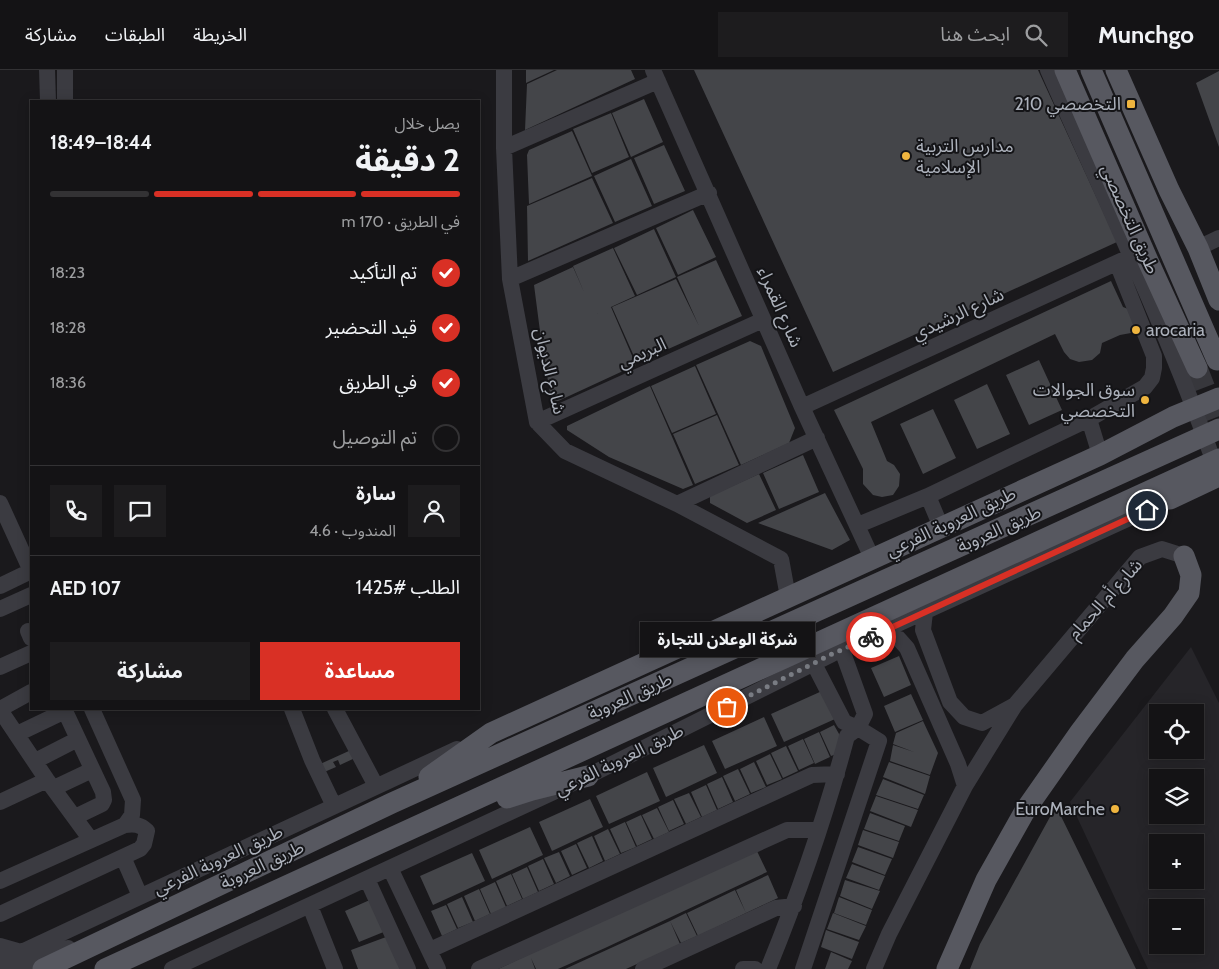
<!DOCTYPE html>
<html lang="ar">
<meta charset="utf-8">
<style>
body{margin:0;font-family:Cabin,"Noto Sans Arabic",sans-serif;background:#1d1c1e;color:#f1f3f6;direction:rtl;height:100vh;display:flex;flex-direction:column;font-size:19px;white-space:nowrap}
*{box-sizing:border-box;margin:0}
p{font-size:16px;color:#9d9ea0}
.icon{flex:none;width:28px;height:28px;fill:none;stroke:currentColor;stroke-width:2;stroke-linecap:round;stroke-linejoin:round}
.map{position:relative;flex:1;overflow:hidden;direction:ltr}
.drawer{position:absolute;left:30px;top:30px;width:450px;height:610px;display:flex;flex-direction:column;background:#141315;border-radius:0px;box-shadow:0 2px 12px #0003,0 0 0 1px #333234;direction:rtl}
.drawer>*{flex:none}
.fabs{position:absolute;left:1149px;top:634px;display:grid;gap:10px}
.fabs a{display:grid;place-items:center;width:55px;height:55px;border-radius:0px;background:#141315;box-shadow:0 2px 12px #0003,0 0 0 1px #333234;font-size:25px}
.pin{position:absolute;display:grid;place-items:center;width:42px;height:42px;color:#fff;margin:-21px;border:2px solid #fff;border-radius:50%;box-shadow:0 1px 5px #0007}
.courier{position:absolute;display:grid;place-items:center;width:50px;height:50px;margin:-25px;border:4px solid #d93025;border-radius:50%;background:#fff;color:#222;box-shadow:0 1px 6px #0007}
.bubble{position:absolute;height:35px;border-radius:0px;background:#141315;box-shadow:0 2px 12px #0003,0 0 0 1px #333234;font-size:16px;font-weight:700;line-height:35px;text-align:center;direction:rtl}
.headline em{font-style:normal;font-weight:700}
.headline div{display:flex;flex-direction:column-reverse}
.headline{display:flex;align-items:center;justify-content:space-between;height:85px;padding:0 20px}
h1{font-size:32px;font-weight:700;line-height:38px}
.bar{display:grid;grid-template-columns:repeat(4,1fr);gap:8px 5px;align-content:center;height:60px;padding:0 20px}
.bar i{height:6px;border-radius:4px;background:#333234}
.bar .active{background:#d93025}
.bar p{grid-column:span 4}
.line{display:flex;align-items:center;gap:12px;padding:0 20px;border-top:1px solid #333234}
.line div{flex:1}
.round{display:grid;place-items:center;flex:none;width:52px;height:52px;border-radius:0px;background:#1d1c1e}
ol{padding:0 20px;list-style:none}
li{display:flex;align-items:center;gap:15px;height:55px}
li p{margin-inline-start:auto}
li .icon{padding:5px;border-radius:50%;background:#d93025;color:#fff;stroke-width:4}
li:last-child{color:#9d9ea0}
li i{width:28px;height:28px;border:2px solid #333234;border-radius:50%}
.button{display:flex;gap:10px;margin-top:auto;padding:10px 20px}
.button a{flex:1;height:58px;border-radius:0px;background:#d93025;color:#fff;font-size:20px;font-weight:700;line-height:58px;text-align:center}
.button a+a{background:#1d1c1e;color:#f1f3f6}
header{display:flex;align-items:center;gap:30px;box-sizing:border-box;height:70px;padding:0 25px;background:#141315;border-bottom:1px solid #333234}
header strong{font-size:24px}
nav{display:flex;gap:28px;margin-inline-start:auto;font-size:18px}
.search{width:350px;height:45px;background:#1d1c1e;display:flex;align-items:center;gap:12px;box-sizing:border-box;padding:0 18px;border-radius:0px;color:#9d9ea0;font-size:19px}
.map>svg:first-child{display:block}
.built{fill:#262529;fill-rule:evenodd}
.building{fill:#444549}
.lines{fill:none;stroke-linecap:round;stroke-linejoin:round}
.major-tunnel{stroke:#37373c;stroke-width:21;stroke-dasharray:21 11;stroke-linecap:butt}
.minor{stroke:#3b3b41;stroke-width:16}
.major{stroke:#575860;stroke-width:21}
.done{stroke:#797c83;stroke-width:5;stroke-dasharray:0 9}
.route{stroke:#d93025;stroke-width:6}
.poi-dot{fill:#efb53f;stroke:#141417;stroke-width:2}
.labels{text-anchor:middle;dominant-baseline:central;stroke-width:4;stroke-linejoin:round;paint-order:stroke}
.poi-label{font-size:18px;fill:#acb1bb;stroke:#141417;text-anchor:end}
.street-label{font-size:18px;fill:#acb1bb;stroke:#141417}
</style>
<header>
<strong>Munchgo</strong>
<div class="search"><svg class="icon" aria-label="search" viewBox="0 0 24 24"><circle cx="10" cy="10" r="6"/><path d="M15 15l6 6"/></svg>ابحث هنا</div>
<nav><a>الخريطة</a><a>الطبقات</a><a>مشاركة</a></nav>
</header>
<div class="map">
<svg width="1219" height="899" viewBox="0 0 1219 899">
<rect width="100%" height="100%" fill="#1a191c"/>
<path class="built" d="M1191 577 1219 633V899H1148L1070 732ZM1158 642H1195V680H1158ZM1158 708H1195V745H1158ZM1158 772H1195V810H1158ZM1158 838H1195V875H1158Z"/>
<path class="building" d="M526 0H554L526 13Z
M557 0H631L635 9 525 60 527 14Z
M694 0H1038L1117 172 833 302Z
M1219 1V77L1196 13Z
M644 29 663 72 631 87 612 43Z
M611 43 629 87 592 103 573 59Z
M572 61 592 106 529 134 527 85 529 80Z
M664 75 685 121 654 134 634 88Z
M631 89 652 136 615 152 594 106Z
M592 108 613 153 528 191 527 136Z
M693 140 716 187 678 205 656 158Z
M654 159 676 207 637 225 614 178Z
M613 178 635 226 541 269 534 215 573 197 584 222 573 196Z
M716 190 742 246 637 293 612 237 676 209 699 256 677 207Z
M1111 211 1123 237 1131 240 1136 256 1131 263 1120 265 1102 273 1100 283 1092 290 1079 292 1070 289 1064 282 1055 264 871 352 887 391 894 395 900 404 899 416 893 425 882 427 873 425 863 414V399L834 340Z
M611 237 636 295 556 332 551 329 541 269Z
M750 271 761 276 795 358 789 373 741 395 696 295Z
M1039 290 1062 340 1029 355 1006 305Z
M695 296 716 344 672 363 651 316Z
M987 314 1010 364 977 379 954 330Z
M650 316 693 415 683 419 609 387 567 360V356Z
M933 339 956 388 923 404 900 354Z
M717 345 739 395 695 414 673 364Z
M803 385 819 422 779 439 763 403Z
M759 404 776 440 747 453 710 433V426Z
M825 423 850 470 832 480 758 453Z
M899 586 911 615 884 627 871 598Z
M822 621 835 649 784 672 771 644Z
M911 624 923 650 895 662 884 636Z
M764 647 777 676 725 699 712 671Z
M923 651 938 683 930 705 890 691 893 675 914 682 893 674 896 663Z
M834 655 843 671 839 683 831 686 820 662Z
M819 662 830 687 815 694 804 669Z
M803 669 814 693 799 700 788 676Z
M704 675 717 703 666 727 653 698Z
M786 676 798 701 783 708 771 683Z
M351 680 355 688 340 695 338 690 333 692 336 697 322 703 318 695Z
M770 684 782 709 767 715 756 691Z
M754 692 766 717 751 723 740 699Z
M889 692 930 706 925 724 883 707Z
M738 699 750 724 735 731 723 706Z
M647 702 660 731 609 754 596 726Z
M722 707 733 732 718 739 707 714Z
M883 709 924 725 918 739 876 725Z
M706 715 717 740 702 747 691 722Z
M689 723 701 747 686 754 674 729Z
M876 726 918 740 911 757 870 741Z
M590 729 603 757 552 781 539 752Z
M673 730 684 754 669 761 658 737Z
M1056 736 1136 899H970L980 874Z
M657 738 669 762 654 769 642 745Z
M870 743 905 756 899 771 864 759Z
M641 745 652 769 637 776 626 752Z
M625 752 636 777 621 783 610 759Z
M530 757 543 785 492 809 479 780Z
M608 759 620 784 605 791 594 766Z
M863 760 899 772 893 788 858 775Z
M592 766 603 791 589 798 577 773Z
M576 774 587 798 572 805 561 781Z
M858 777 892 789 885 805 852 792Z
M756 779 767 802 605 878 558 899H536L531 888 535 899H498Z
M559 782 570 806 556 813 544 788Z
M472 783 485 811 433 835 420 806Z
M543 789 554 814 539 821 528 796Z
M852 794 885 806 879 820 846 808Z
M527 797 538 822 523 829 512 804Z
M511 804 522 829 507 836 496 811Z
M768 805 778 828 746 843 736 820Z
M845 810 880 821 872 839 840 826Z
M495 812 506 837 491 844 480 819Z
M479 819 490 844 475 851 464 826Z
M735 820 746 843 698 866 687 843Z
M462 827 473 852 458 858 447 834Z
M839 827 872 840 866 855 834 843Z
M372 829 386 861 359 872 345 841Z
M446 835 457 859 442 866 431 841Z
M686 843 697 866 681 873 670 851Z
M833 843 866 856 859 870 827 859Z
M670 851 680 874 648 889 626 899H565Z
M826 860 859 872 852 889 821 877Z
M386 867 401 899H358L351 880Z
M831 882 852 891 848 899H825Z"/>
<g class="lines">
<path class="major-tunnel" d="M1197 298 1219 355"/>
<path class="minor" d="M47 0 48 31
M504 0V78L510 209 537 352 565 381 677 434 781 489 788 527
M653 0 802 337 872 488
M1048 0C1106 132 1169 264 1217 401
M65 31V0
M504 78 658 11
M1198 178 1219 168
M510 209 709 123
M802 337 1125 189
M1089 349 1100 385
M537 352 763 250
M928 426 941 457
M0 433 31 501
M677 434 817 368
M858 455 928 426 1089 349 1145 317 1152 308 1154 298V286L1117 193
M0 516 31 501
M0 539 31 525
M925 542 923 560 950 632 964 647 982 653 1015 635
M28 561 31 568
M882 562 899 569 907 578 958 694 965 716
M0 597 31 583
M0 639 31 622
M64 639 103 722 104 730 102 734 75 747
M92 639 133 730 132 745 125 755
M292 639 312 690 334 736
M335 639 376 716
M0 640 47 710 91 770
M17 664 65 641
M35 691 78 669
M54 718 92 700
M0 732 47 710
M123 787 140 826
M390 798 438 899
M367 809 408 899
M0 811 125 755C134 754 140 754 147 761L144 774 140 779 0 844
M310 836 335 899
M0 876 21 882
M430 880 812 705 837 704
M0 892 457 679
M8 899 68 878
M172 899 588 706 832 584 1147 440
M479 899 787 760H819
M643 899 776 838 794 836
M743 899H755
M768 899C799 823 826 745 847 666L858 658 865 644 842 580
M803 899 879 671 858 658 844 652 814 594
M874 899 889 864 965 716 1015 635 1140 487 1162 479 1184 486"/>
<path class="major" d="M1065 0 1149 193 1197 298
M1091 0 1217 290
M1116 0 1169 120 1198 178 1219 230
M1170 429 1219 406
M1147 440 1181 420
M429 707 491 663 1100 385 1173 347 1219 328
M507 728 532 720 588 706
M43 899 392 733 1219 359
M105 899 1219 389
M947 899 986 810 1026 739 1080 662 1135 589 1173 546 1189 523 1191 505 1184 486"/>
</g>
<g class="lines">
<path class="done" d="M727 637 832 584 871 567"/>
<path class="route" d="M871 567 1147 440"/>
</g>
<g class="poi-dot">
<rect x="1126" y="29" width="10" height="10" rx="2.5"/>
<circle cx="906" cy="86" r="5"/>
<circle cx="1136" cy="260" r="5"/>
<circle cx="1145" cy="330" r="5"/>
<circle cx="1115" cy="739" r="5"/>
</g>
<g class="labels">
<g class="poi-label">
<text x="1121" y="34">التخصصي 210</text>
<text x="916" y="76" text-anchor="start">مدارس التربية<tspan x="916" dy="21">الإسلامية</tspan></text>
<text x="1146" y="260" text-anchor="start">arocaria</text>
<text x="1135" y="320">سوق الجوالات<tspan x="1135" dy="21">التخصصي</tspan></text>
<text x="1105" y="739">EuroMarche</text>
</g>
<g class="street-label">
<text transform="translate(1130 149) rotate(66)">طريق التخصصي</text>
<text transform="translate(780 237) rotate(66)">شارع القمراء</text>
<text transform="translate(958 244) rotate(-25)">شارع الرشيدي</text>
<text transform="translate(642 283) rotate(-24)">البريمي</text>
<text transform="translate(550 301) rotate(77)">شارع الديوان</text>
<text transform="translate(951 452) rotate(-25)">طريق العروبة الفرعي</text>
<text transform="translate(999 459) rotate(-24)">طريق العروبة</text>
<text transform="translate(1105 529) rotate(-48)">شارع أم الحمام</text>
<text transform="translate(630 626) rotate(-24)">طريق العروبة</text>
<text transform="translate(619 690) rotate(-26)">طريق العروبة الفرعي</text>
<text transform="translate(218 790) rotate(-25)">طريق العروبة الفرعي</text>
<text transform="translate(262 795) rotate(-25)">طريق العروبة</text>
</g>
</g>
</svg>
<div class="fabs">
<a><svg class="icon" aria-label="locate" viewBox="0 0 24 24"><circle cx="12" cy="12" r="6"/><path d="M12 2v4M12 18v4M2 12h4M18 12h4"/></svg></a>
<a><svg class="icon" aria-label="layers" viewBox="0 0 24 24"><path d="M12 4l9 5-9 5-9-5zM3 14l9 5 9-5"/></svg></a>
<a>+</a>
<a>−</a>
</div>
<div class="pin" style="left:727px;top:637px;background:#ea580c"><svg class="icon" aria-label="bag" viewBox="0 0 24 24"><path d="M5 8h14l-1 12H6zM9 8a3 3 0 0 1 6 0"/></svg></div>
<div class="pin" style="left:1147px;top:440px;background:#1f2937"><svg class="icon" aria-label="home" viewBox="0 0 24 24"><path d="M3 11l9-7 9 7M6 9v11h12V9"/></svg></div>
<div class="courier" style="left:871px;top:567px"><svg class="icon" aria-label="bike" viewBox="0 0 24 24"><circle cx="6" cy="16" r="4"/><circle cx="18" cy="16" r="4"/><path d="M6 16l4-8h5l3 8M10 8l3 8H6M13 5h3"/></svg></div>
<div class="bubble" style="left:640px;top:552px;width:175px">شركة الوعلان للتجارة</div>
<section class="drawer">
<div class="headline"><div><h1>2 دقيقة</h1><p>يصل خلال</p></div><em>18:44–18:49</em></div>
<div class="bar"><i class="active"></i><i class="active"></i><i class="active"></i><i></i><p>في الطريق · 170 m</p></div>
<ol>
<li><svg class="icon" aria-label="check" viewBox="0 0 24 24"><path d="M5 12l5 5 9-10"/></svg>تم التأكيد<p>18:23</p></li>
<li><svg class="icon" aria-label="check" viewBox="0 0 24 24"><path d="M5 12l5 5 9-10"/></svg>قيد التحضير<p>18:28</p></li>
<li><svg class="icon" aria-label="check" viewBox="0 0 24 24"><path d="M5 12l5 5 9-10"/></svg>في الطريق<p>18:36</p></li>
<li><i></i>تم التوصيل</li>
</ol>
<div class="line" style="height:90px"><a class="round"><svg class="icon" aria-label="person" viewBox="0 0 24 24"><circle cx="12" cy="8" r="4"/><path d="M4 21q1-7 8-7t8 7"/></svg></a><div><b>سارة</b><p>المندوب · 4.6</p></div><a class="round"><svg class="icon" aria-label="chat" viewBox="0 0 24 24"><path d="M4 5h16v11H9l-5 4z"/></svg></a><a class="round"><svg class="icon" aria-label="phone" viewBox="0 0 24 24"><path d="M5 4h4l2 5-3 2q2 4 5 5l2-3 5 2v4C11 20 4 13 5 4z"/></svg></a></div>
<div class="line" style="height:65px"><div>الطلب #1425</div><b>AED 107</b></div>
<div class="button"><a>مساعدة</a><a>مشاركة</a></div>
</section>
</div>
